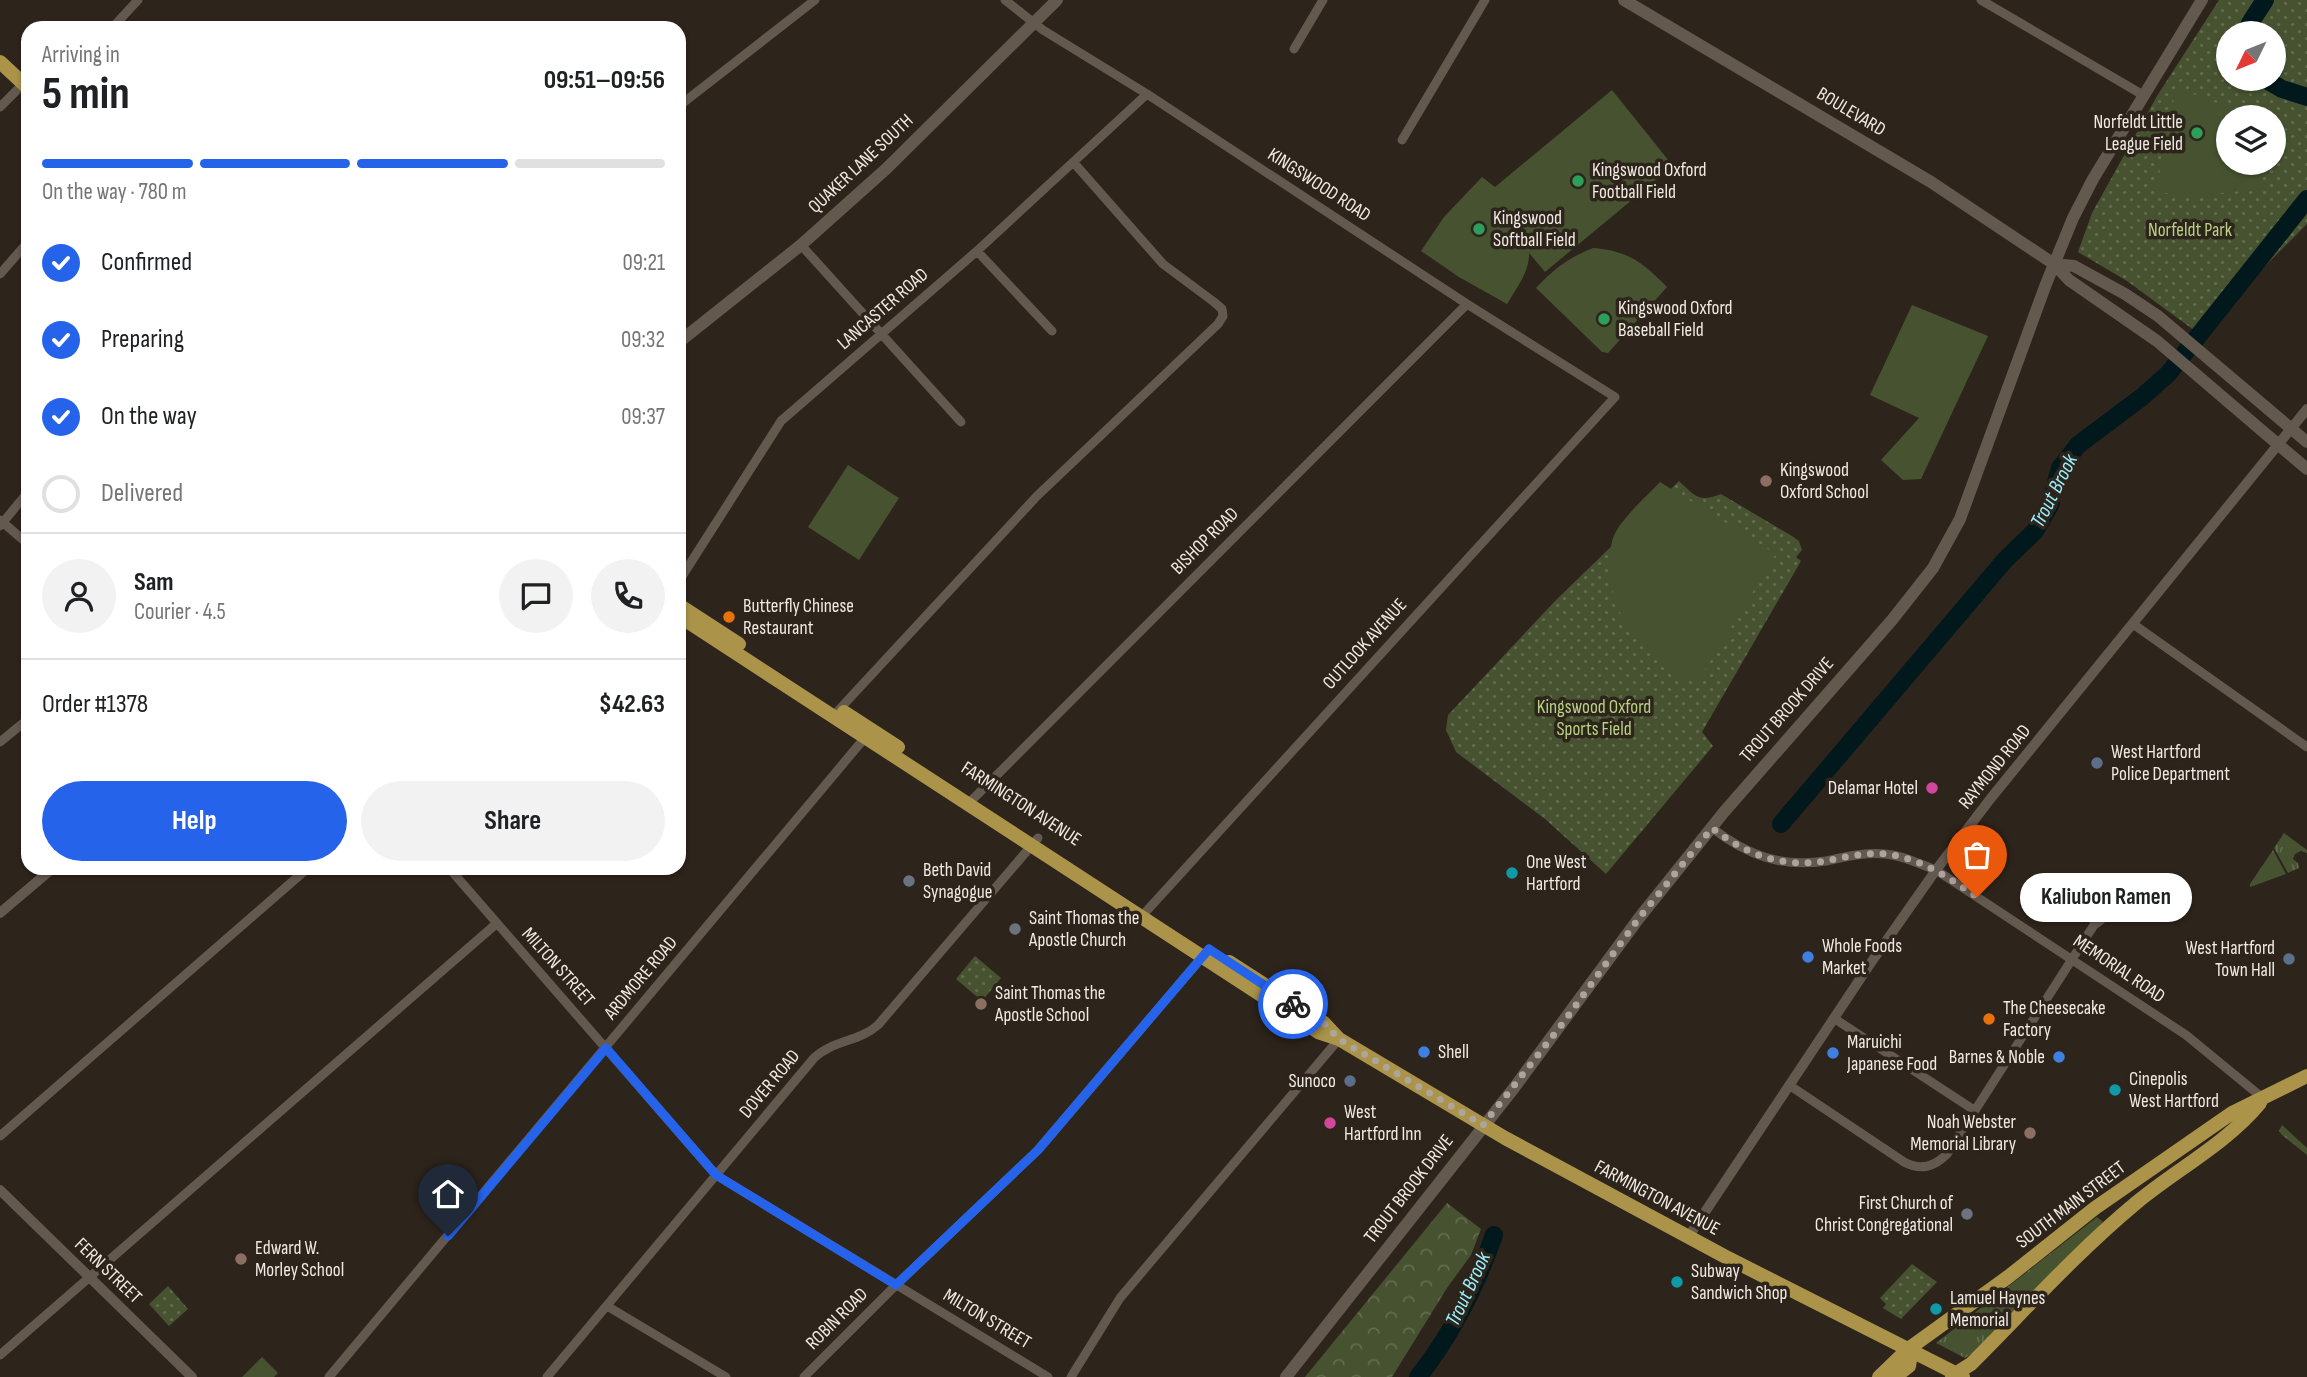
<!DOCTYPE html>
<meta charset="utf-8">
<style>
body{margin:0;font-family:"Sofia Sans Condensed",sans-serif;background:#f2f2f2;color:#202124;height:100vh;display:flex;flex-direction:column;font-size:26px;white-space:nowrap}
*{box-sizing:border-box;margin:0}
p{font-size:23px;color:#757577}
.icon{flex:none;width:38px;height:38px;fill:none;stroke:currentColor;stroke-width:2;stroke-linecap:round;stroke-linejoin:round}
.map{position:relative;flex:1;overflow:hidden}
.side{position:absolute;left:21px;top:21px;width:665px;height:854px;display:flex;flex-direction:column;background:#fff;border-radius:21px;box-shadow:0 2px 5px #0004}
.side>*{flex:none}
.needle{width:46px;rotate:227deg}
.buttons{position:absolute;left:2216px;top:21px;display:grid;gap:14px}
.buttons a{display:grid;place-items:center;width:70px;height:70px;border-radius:50%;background:#fff;box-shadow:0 2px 5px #0004;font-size:35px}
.pin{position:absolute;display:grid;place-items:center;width:60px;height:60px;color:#fff;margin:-72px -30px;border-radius:50% 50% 50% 0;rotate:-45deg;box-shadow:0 0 7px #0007}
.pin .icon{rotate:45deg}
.courier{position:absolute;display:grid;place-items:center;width:70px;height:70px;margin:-35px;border:5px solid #2563eb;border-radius:50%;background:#fff;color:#222;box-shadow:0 2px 9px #0007}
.bubble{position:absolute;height:49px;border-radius:24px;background:#fff;box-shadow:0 2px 5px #0004;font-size:23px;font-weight:700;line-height:49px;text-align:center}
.summary em{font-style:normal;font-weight:700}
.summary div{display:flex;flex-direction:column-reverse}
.summary{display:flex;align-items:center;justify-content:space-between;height:119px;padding:0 21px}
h1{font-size:46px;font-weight:700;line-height:52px}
.bar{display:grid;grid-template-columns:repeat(4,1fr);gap:10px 7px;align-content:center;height:84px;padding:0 21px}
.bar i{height:9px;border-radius:5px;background:#e0e0e0}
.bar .current{background:#2563eb}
.bar p{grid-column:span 4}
.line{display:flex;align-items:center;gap:18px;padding:0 21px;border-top:2px solid #e0e0e0}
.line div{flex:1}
.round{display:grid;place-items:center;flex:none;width:74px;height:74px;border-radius:37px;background:#f2f2f2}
ol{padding:0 21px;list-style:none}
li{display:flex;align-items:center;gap:21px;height:77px}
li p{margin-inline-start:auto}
li .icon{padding:7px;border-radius:50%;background:#2563eb;color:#fff;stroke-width:4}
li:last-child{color:#757577}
li i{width:38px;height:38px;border:4px solid #e0e0e0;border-radius:50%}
.cta{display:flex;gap:14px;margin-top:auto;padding:14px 21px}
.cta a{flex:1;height:80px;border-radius:42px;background:#2563eb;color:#fff;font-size:28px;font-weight:700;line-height:80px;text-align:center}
.cta a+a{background:#f2f2f2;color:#202124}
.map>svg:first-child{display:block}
.grass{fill:url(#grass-tufts)}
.forest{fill:url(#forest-crowns)}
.park{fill:url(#park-dots);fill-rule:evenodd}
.pitch{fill:#475330}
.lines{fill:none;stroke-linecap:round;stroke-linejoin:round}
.river{stroke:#01181c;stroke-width:18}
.minor{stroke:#64594f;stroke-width:9}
.tertiary{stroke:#64594f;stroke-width:10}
.secondary{stroke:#64594f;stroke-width:12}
.primary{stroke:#ab9349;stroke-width:14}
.done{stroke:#aca59e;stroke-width:7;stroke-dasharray:0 12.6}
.route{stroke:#2563eb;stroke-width:9}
.leisure-dot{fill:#2e9e5b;stroke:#2d241b;stroke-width:2.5}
.education-dot{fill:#8d6e63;stroke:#2d241b;stroke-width:2.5}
.food-dot{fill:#e8710a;stroke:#2d241b;stroke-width:2.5}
.service-dot{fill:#5c6f8a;stroke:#2d241b;stroke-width:2.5}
.hotel-dot{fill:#d1479c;stroke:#2d241b;stroke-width:2.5}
.culture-dot{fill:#0f9aa8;stroke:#2d241b;stroke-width:2.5}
.worship-dot{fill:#6b7280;stroke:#2d241b;stroke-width:2.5}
.shop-dot{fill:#3f7fe0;stroke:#2d241b;stroke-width:2.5}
.labels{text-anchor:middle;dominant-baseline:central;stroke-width:7;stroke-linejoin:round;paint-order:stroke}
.street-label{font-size:19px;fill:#f1eae4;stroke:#2d241b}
.poi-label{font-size:19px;fill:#f1eae4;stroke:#2d241b;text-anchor:start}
.park-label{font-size:19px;fill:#b7d282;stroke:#2d241b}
.water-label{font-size:21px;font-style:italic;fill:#99f0fd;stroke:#2d241b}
</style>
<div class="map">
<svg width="2307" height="1377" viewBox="0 0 2307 1377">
<defs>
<pattern id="grass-tufts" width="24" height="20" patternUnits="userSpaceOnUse" patternTransform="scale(1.75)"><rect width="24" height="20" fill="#475330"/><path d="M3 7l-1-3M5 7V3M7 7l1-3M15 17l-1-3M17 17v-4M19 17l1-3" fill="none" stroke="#626c4e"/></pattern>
<pattern id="forest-crowns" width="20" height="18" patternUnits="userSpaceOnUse" patternTransform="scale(1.75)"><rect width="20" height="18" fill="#475330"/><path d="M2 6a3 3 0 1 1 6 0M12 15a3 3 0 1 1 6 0" fill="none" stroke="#626c4e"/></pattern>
<pattern id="park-dots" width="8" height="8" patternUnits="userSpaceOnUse" patternTransform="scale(1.75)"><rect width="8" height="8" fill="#475330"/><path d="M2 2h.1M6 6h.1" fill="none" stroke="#626c4e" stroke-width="1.8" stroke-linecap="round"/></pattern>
</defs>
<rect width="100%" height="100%" fill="#2d241b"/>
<path class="grass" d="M2284 833 2307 850V853L2301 851 2295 854 2293 859 2298 863 2299 868 2288 873 2274 848Z
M2273 850 2286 874 2250 887V884Z
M2097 1217 2103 1222 1973 1353 1965 1358 1936 1343Z"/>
<path class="forest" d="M1447 1203 1481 1229 1471 1255 1447 1288 1392 1377H1305Z"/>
<path class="park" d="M2219 0H2307V224L2253 278 2206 339 2127 281 2078 252 2092 213 2157 96ZM2228 33H2273V79H2228ZM2228 117H2273V163H2228Z
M1679 481C1695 496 1699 503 1721 494L1792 536 1799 541 1802 550 1796 557 1801 561 1702 732 1713 746 1606 874 1545 819 1456 752 1446 730 1448 715 1556 600Z
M975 956 1001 978 982 1001 956 979Z
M2282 1125 2307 1148V1155L2282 1135 2279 1131Z
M1912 1264 1937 1282 1901 1319 1883 1308 1886 1304 1880 1298Z
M168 1286 188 1309 169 1326 149 1304Z"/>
<path class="pitch" d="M1612 90 1673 166 1545 272 1529 253C1530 271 1516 289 1507 304L1459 277 1421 251 1444 217 1482 177 1495 187Z
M2176 90C2197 94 2220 101 2236 117H2228V163H2260L2262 189 2199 195 2165 193 2158 186 2162 150Z
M1593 248C1629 251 1642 262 1667 287L1608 353 1602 352 1536 288C1555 268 1568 258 1593 248Z
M1912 305 1988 336 1921 479 1903 480 1881 460 1919 418 1870 395Z
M848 465 899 498 859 560 808 527Z
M1660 482 1776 554 1697 683C1641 664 1598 602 1612 541 1617 522 1646 497 1660 482Z
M262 1357 278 1373 274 1377H242Z"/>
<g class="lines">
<path class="river" d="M2247 33 2250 23 2265 0
M2265 79 2282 89 2307 97
M1781 824 2005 560 2035 531 2050 505 2060 468 2078 445 2142 397 2168 374 2307 199
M1418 1377C1452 1334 1476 1287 1494 1235"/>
<path class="minor" d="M1005 0 1043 30 1147 94 1467 304 1615 397 1142 916
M1981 0 2143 95
M112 28 138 0
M1294 49 1323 0
M679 106 815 0
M0 107 17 90
M1402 140 1485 0
M801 245 961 422
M977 251 1052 331
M0 274 28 242
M0 520 28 544
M0 526 28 492
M679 581 781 421 977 251 1147 94
M2133 624 2307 747
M835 714 1037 496 1218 324 1223 316 1222 309 1214 302 1163 264 1074 163
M0 742 28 719
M969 803 1467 304
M1712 828C1747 855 1781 868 1826 861 1845 857 1865 852 1885 854 1903 855 1919 864 1936 870L2186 1035 2264 1099
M449 868 716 1175 1048 1377
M1835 1019 1974 1110
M1789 1085 1904 1162C1921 1171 1934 1167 1947 1154L2094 925C2104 920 2114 907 2122 899L2123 893 2118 886 2112 884 2105 890C2104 903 2094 912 2094 925
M0 1136 308 868
M607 1306 726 1377
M0 1355 496 924
M329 1377 868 734
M547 1377 814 1058C833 1040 859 1042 878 1025L1038 838
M804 1377 896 1285 1038 1150 1209 949
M1071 1377 1120 1298 1339 1039"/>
<path class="tertiary" d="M0 913 53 868
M0 1190 192 1377
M1689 1236 1870 964 1936 870 1991 798 2307 409"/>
<path class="secondary" d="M1624 0 1931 182 2054 264 2069 280 2157 341 2307 469
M2054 264 2074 266 2125 294 2158 316 2307 442
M679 342 801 245 886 169 1057 0
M1286 1377 1514 1088 1639 918 1724 812 1892 620 1933 568 1960 519 2046 284 2073 218 2093 179 2202 0"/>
<path class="primary" d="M0 62 28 88
M679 605 739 644
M679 616 1318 1032 1339 1039 1505 1138 1724 1256 1963 1377
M844 712 898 747
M1229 962 1324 1023 1338 1038
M1952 1376 1971 1364C2025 1310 2077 1252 2136 1203 2177 1169 2226 1144 2260 1103
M1879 1377 1907 1350 2008 1277 2095 1208 2232 1113 2307 1076
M1895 1377 1909 1366 1910 1360 1907 1350"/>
</g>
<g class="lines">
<path class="done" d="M1293 1004 1324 1023 1339 1039 1483 1125 1563 1023 1639 918 1712 828C1747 855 1781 868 1826 861 1845 857 1866 852 1885 854 1919 857 1949 878 1977 897"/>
<path class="route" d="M448 1236 606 1048 716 1175 896 1285 1038 1150 1209 949 1293 1004"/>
</g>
<g class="leisure-dot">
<circle cx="2197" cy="133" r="7"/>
<circle cx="1578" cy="181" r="7"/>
<circle cx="1479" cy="229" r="7"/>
<circle cx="1604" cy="319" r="7"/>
</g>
<g class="education-dot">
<circle cx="1766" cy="481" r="7"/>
<circle cx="981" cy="1004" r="7"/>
<circle cx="2030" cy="1133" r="7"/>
<circle cx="241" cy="1259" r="7"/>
</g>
<g class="food-dot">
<circle cx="729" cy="617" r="7"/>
<circle cx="1989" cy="1019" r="7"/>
</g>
<g class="service-dot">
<circle cx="2097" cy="763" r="7"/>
<circle cx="2289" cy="959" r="7"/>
<circle cx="1350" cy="1081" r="7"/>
</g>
<g class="hotel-dot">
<circle cx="1932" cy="788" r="7"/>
<circle cx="1330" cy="1123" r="7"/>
</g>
<g class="culture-dot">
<circle cx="1512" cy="873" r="7"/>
<circle cx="2115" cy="1090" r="7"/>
<circle cx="1677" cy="1282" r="7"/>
<circle cx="1936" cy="1309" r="7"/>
</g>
<g class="worship-dot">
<circle cx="909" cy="881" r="7"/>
<circle cx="1015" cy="929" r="7"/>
<circle cx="1967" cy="1214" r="7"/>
</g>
<g class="shop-dot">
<circle cx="1808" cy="957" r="7"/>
<circle cx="1424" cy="1052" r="7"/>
<circle cx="1833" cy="1053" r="7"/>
<circle cx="2059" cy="1057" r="7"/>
</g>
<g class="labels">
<g class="street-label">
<text transform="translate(1851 112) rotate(31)">BOULEVARD</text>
<text transform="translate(861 164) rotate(-43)">QUAKER LANE SOUTH</text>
<text transform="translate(1319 185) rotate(33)">KINGSWOOD ROAD</text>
<text transform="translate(883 309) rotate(-41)">LANCASTER ROAD</text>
<text transform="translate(1205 541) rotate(-45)">BISHOP ROAD</text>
<text transform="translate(1365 644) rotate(-48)">OUTLOOK AVENUE</text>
<text transform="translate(1787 710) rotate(-49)">TROUT BROOK DRIVE</text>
<text transform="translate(1995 767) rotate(-51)">RAYMOND ROAD</text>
<text transform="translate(1021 804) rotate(33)">FARMINGTON AVENUE</text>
<text transform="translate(558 967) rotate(48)">MILTON STREET</text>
<text transform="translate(2119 969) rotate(34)">MEMORIAL ROAD</text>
<text transform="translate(641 978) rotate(-50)">ARDMORE ROAD</text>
<text transform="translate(770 1084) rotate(-50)">DOVER ROAD</text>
<text transform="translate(1409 1189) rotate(-52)">TROUT BROOK DRIVE</text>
<text transform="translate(1657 1198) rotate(28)">FARMINGTON AVENUE</text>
<text transform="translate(2071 1205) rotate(-37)">SOUTH MAIN STREET</text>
<text transform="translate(108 1271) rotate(44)">FERN STREET</text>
<text transform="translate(837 1319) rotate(-45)">ROBIN ROAD</text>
<text transform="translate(987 1319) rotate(31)">MILTON STREET</text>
</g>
<g class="poi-label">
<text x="2183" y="122" text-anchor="end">Norfeldt Little<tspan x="2183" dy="22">League Field</tspan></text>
<text x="1592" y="170">Kingswood Oxford<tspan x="1592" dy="22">Football Field</tspan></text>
<text x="1493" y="218">Kingswood<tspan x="1493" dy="22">Softball Field</tspan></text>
<text x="1618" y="308">Kingswood Oxford<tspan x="1618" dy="22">Baseball Field</tspan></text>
<text x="1780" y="470">Kingswood<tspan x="1780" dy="22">Oxford School</tspan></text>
<text x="743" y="606">Butterfly Chinese<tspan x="743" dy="22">Restaurant</tspan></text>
<text x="2111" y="752">West Hartford<tspan x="2111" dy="22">Police Department</tspan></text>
<text x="1918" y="788" text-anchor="end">Delamar Hotel</text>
<text x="1526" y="862">One West<tspan x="1526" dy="22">Hartford</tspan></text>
<text x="923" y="870">Beth David<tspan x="923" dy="22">Synagogue</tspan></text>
<text x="1029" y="918">Saint Thomas the<tspan x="1029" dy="22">Apostle Church</tspan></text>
<text x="1822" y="946">Whole Foods<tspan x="1822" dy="22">Market</tspan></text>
<text x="2275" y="948" text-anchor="end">West Hartford<tspan x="2275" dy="22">Town Hall</tspan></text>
<text x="995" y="993">Saint Thomas the<tspan x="995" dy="22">Apostle School</tspan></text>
<text x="2003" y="1008">The Cheesecake<tspan x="2003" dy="22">Factory</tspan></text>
<text x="1847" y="1042">Maruichi<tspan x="1847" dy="22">Japanese Food</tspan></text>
<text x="1438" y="1052">Shell</text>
<text x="2045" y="1057" text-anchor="end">Barnes &amp; Noble</text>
<text x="2129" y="1079">Cinepolis<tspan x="2129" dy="22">West Hartford</tspan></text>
<text x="1336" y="1081" text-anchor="end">Sunoco</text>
<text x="1344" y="1112">West<tspan x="1344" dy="22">Hartford Inn</tspan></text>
<text x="2016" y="1122" text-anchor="end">Noah Webster<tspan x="2016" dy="22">Memorial Library</tspan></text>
<text x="1953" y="1203" text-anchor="end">First Church of<tspan x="1953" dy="22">Christ Congregational</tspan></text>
<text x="255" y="1248">Edward W.<tspan x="255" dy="22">Morley School</tspan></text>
<text x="1691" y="1271">Subway<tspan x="1691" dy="22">Sandwich Shop</tspan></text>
<text x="1950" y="1298">Lamuel Haynes<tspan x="1950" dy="22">Memorial</tspan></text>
</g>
<g class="park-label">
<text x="2190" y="230">Norfeldt Park</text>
<text x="1594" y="707">Kingswood Oxford<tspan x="1594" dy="22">Sports Field</tspan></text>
</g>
<g class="water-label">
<text transform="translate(2054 491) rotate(-63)">Trout Brook</text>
<text transform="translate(1468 1289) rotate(-65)">Trout Brook</text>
</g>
</g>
</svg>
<div class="buttons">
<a><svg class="needle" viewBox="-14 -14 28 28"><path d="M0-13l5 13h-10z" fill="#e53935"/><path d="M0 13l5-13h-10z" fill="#757577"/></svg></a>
<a><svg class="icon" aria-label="layers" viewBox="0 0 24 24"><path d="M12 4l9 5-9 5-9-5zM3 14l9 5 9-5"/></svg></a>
</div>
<div class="pin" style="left:1977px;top:897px;background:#ea580c"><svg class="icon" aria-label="bag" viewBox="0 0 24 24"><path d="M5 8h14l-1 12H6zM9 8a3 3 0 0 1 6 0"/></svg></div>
<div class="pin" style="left:448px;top:1236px;background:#1f2937"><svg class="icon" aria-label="home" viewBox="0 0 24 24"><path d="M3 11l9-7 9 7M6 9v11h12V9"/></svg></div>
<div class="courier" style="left:1293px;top:1004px"><svg class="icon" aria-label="bike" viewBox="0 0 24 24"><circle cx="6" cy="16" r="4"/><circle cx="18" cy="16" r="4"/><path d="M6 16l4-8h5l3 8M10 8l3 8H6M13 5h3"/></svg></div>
<div class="bubble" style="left:2020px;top:873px;width:172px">Kaliubon Ramen</div>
<section class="side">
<div class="summary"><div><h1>5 min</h1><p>Arriving in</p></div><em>09:51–09:56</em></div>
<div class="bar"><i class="current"></i><i class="current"></i><i class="current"></i><i></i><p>On the way · 780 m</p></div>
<ol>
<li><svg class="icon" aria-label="check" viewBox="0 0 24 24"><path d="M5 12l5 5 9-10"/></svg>Confirmed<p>09:21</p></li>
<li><svg class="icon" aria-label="check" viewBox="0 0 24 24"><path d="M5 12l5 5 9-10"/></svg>Preparing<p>09:32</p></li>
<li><svg class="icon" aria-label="check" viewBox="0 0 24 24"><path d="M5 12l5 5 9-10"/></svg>On the way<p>09:37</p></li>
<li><i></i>Delivered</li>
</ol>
<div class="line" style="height:126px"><a class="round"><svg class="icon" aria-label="person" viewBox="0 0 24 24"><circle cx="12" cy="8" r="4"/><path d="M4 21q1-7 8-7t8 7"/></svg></a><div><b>Sam</b><p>Courier · 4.5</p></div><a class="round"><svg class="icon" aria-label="chat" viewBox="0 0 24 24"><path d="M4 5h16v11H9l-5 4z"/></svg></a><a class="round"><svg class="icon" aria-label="phone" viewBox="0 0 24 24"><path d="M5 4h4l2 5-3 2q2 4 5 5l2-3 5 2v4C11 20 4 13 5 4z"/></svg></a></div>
<div class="line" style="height:91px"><div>Order #1378</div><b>$42.63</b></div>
<div class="cta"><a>Help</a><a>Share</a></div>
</section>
</div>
